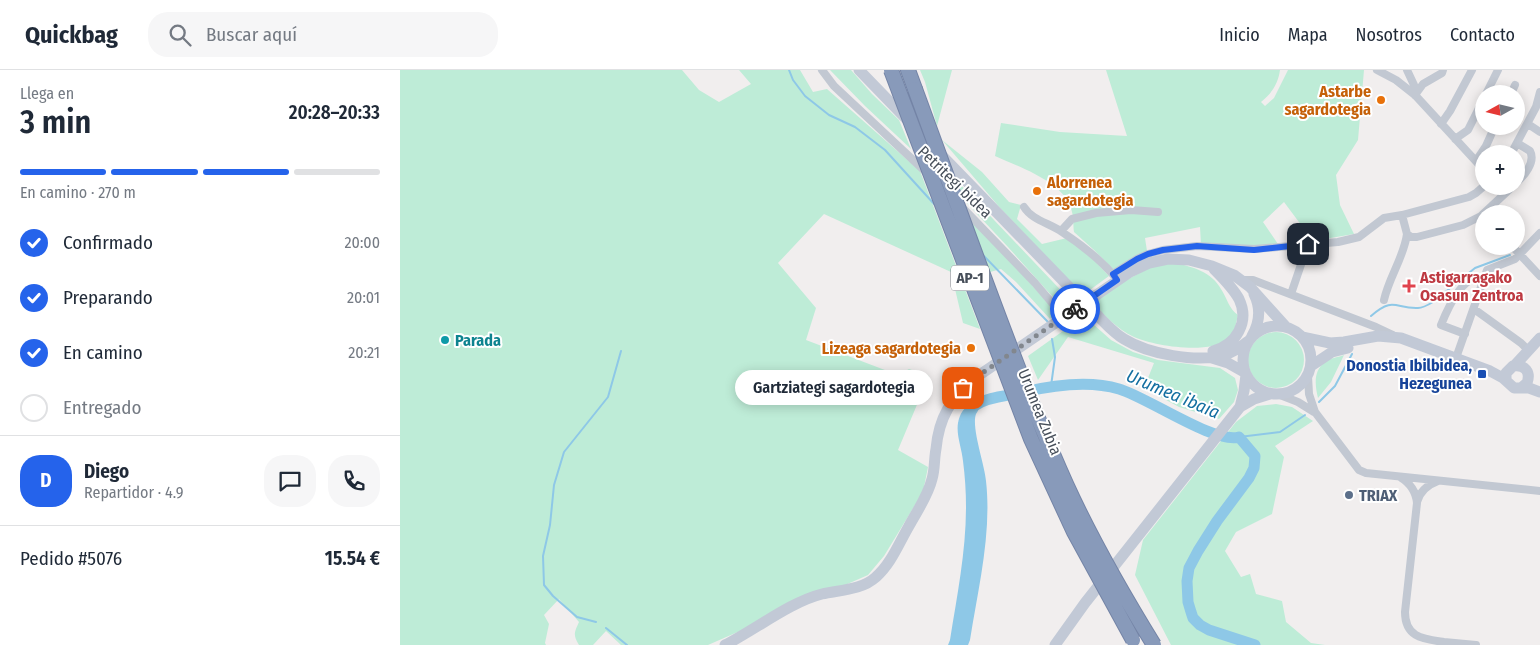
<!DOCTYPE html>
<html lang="es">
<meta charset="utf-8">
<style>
body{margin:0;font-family:"Fira Sans Condensed",sans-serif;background:#f6f6f7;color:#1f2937;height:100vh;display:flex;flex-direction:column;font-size:19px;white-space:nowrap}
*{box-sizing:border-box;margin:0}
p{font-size:16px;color:#747a83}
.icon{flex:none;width:28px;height:28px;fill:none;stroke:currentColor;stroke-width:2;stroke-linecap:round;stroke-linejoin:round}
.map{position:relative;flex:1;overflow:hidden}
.drawer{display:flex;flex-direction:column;background:#fff;width:400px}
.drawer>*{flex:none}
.needle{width:32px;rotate:262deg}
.tools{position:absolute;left:1075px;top:15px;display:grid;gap:10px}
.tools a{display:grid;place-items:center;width:50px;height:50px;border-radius:50%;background:#fff;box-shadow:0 2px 12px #0003;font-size:25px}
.pin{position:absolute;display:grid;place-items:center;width:42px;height:42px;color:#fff;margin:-21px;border-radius:10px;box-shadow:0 2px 8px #0006}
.courier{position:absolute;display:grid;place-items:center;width:50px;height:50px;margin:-25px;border:4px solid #2563eb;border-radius:50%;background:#fff;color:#222;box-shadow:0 1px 6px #0007}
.bubble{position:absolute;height:35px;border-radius:18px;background:#fff;box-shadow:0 2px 12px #0003;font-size:16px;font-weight:600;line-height:35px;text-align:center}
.summary em{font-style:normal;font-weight:600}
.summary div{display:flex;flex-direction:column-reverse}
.summary{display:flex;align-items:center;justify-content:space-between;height:85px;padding:0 20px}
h1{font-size:32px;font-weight:600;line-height:38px}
.bar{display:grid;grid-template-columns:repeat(4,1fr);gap:8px 5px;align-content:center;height:60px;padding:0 20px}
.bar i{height:6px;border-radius:4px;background:#e0e1e3}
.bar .selected{background:#2563eb}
.bar p{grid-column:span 4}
.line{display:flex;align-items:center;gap:12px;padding:0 20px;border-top:1px solid #e0e1e3}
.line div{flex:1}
.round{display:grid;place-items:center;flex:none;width:52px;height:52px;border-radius:20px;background:#f6f6f7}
ol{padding:0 20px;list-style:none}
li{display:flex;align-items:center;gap:15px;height:55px}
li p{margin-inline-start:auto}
li .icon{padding:5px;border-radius:50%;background:#2563eb;color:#fff;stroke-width:4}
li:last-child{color:#747a83}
li i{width:28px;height:28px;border:2px solid #e0e1e3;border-radius:50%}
header{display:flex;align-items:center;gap:30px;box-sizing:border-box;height:70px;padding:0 25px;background:#fff;border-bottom:1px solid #e0e1e3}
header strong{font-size:24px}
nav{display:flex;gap:28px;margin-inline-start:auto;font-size:18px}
.search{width:350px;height:45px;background:#f6f6f7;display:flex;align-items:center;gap:12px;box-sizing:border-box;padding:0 18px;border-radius:20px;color:#747a83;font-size:19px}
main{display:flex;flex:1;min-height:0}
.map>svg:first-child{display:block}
.green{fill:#beecd7}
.water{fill:#8ec8e7}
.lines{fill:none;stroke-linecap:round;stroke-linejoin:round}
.stream{stroke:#8ec8e7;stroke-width:2}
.river{stroke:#8ec8e7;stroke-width:11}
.highway-casing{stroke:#7484a6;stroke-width:16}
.street{stroke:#c2c8d2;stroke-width:8}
.secondary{stroke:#c2c9d6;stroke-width:11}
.highway{stroke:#889aba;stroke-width:14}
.highway-bridge-casing{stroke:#7484a6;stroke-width:16;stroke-linecap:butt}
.secondary-bridge{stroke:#c2c9d6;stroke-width:11}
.highway-bridge{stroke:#889aba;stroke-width:14}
.done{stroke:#82878e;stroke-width:5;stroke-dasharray:0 9}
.route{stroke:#2563eb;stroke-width:6}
.food-dot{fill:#e8710a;stroke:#fff;stroke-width:2}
.health-dot{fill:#e0444e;stroke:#fff;stroke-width:2}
.culture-dot{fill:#0f9aa8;stroke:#fff;stroke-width:2}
.transit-dot{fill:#1a4fb4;stroke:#fff;stroke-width:2}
.service-dot{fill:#5c6f8a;stroke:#fff;stroke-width:2}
.labels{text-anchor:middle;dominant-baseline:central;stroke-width:4;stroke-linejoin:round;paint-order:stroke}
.shield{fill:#fff;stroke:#7e848c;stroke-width:1}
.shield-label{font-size:15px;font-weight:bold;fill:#474f5a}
.food-label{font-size:16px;font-weight:bold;fill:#c56008;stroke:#fff;text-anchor:end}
.street-label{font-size:16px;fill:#474f5a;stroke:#fff}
.health-label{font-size:16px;font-weight:bold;fill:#be3a42;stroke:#fff;text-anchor:start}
.culture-label{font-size:16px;font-weight:bold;fill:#0d838f;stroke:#fff;text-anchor:start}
.transit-label{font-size:16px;font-weight:bold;fill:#164399;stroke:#fff;text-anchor:end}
.service-label{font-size:16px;font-weight:bold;fill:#4e5e75;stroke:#fff;text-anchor:start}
.water-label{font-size:18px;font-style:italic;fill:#146fa1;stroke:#fff}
</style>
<header>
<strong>Quickbag</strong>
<div class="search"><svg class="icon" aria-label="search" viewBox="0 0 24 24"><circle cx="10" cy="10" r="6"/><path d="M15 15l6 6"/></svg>Buscar aquí</div>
<nav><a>Inicio</a><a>Mapa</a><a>Nosotros</a><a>Contacto</a></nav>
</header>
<main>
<section class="drawer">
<div class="summary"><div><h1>3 min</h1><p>Llega en</p></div><em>20:28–20:33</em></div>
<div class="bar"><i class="selected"></i><i class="selected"></i><i class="selected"></i><i></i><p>En camino · 270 m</p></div>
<ol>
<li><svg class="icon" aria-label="check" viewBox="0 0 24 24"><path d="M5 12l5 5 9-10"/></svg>Confirmado<p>20:00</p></li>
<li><svg class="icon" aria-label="check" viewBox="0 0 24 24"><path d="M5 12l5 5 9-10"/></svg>Preparando<p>20:01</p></li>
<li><svg class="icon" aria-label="check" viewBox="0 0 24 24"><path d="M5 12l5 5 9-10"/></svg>En camino<p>20:21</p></li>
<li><i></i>Entregado</li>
</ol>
<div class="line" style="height:90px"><b class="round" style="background:#2563eb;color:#fff">D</b><div><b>Diego</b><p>Repartidor · 4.9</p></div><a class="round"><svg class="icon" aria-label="chat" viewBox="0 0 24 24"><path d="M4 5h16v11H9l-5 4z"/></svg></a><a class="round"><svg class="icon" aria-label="phone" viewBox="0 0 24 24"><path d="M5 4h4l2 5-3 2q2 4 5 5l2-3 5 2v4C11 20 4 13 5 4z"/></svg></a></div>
<div class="line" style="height:65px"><div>Pedido #5076</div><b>15.54 €</b></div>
</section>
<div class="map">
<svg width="1140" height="575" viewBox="0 0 1140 575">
<rect width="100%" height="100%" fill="#f1eeee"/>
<path class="green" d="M0 0H282L299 20 319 32 351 14 339 0H400L413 22 427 19 520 101 580 259 563 253 551 202 424 144 378 193 416 238 406 270 498 305 509 299 529 306 498 380 528 397 523 422 484 486 468 505 308 575H221L206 561 193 575H179C173 565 174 563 179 552L159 529 144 545 149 554 145 573 146 575H0Z
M430 0H451L472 24 499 50 511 79 465 36Z
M520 0H552L537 56 525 12Z
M706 0H880C878 14 872 23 861 32L865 36 874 28 888 0H964L958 70 936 105 940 135 954 164 913 171 884 132 863 152 878 174 843 178 801 175 800 157 745 168 747 181 714 200 694 180 674 162C673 156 674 149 672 142 667 113 619 97 595 86L601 53 660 62 727 66Z
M542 70 582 102 609 132 621 135 617 149 642 174 667 168 691 187 709 206 683 225 601 139Z
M557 111 672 232 664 237 660 235 608 177 564 130Z
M569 147 594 172 653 239 655 245 650 249 616 212 601 199 590 202Z
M774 193C791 196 812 202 821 219 827 228 829 239 838 245 836 253 835 263 828 269 809 285 755 276 734 267 717 259 704 245 692 232L718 215 752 196Z
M684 246 711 270 733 282 758 290 820 298 835 308 838 320 834 332 819 349 779 337 744 318 754 293 668 267 638 310 628 286Z
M848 290a28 28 0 1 1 56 0a28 28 0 1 1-56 0Z
M944 285 931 312 918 328C915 315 913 301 925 292 930 288 939 287 944 285Z
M876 334 892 337 913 351 875 376 884 387 872 444 836 462 825 481 841 507 850 504 856 524 882 531 886 552 911 573 925 575H771L735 505 743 470 836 352 857 336Z"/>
<path class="water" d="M588 330C584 334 579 338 576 344 571 358 585 395 586 411 592 463 578 519 570 570L568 575H548L550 570C557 526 566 482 566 437 566 422 565 406 563 391 562 379 556 365 558 353 562 334 573 332 588 330Z"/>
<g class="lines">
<path class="stream" d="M389 0 393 10 405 26 429 45 455 57 485 80 535 135
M582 184 648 252
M971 246C994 226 995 239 1018 238 1023 238 1028 235 1033 232L1075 198 1110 185
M651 316 655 287 652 269
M919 332 935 316 952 284
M839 367 880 362 905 345
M196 552 177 547 153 526 144 515 143 486 150 455 154 415 164 382 208 327 221 281
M206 558 227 575"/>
<path class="river" d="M576 335C589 326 609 326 624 322 654 315 689 310 719 319 747 327 814 374 839 367L855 386 854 398 849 408 817 451 798 481 789 498 787 511 788 532 791 542 793 548 800 555 809 560 855 575"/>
<defs>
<path id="highway" d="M508 0 515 19"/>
</defs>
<use href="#highway" class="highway-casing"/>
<path class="street" d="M422 0 434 16 527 103
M977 0 996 10 1015 25 1084 100
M1007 0 1014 15 1015 25
M1086 24 1098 0
M1111 24 1115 15
M1015 25 1023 14 1042 3 1043 0
M1041 54 1050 41 1072 0
M1128 54 1140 62
M1055 69 1068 60 1084 28
M1111 84 1136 37 1140 22
M1076 91 1086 76 1095 56
M1116 113C1124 106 1136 92 1130 81L1117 73
M560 135 635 213 664 247
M624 137C632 150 649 153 662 162 682 175 701 190 716 208
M1002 145 1007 164 1011 167H1017L1063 155 1081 146 1113 116
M661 161 672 149 696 143 731 140 758 142
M1112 176 1140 206
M713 204 737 189 748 184 763 180 797 176 854 179 938 172 959 167 984 148 1002 145 1069 127 1076 123 1084 116
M843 210H853L976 257 993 265
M891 224 908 174
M984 230C989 207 1004 187 1007 164
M1074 239 1121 273 1128 280
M1065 264 1041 255C1047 240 1060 211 1076 208L1079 209 1082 216
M1056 288 1087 200 1115 189 1140 163
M908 306 909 324 915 342 959 400 966 403 1140 421
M880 325 898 332 914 342
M1000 407C1010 413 1016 421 1017 433L1005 542C1005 568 1024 569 1044 572 1054 573 1065 574 1076 575
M1017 432C1020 421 1027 415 1038 411"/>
<path class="secondary" d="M459 0 672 220
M698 246C706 254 714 263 724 269 748 284 797 293 824 285 833 282 840 278 847 272
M843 290a34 34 0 1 1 68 0a34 34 0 1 1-68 0Z
M852 266C860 252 861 238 854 224
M902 267 930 273 944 272 978 266 1001 268 1090 301 1103 308 1114 318H1121L1127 313C1131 302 1125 294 1113 296L1106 303V310
M813 281C836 275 850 252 839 229 833 218 823 208 814 199
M812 288 828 293 844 302
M1115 295 1140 268
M911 296 932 282 948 278
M1121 318H1129L1140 322
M840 337 854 329 870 324
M325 575C355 560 390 532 422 524 440 520 462 520 476 507 491 494 499 473 509 456 517 441 528 426 532 409 535 399 534 389 536 379 539 347 551 328 575 308L730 202 749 193 768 189 789 190 812 196 834 205 850 217 886 257
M655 575 685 533 840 337 844 321 846 305"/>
<use href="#highway" class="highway"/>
<defs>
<path id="highway-bridge" d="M491 0 631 369 674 462 733 570
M515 19C547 106 578 193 611 279 630 329 650 380 673 429 697 479 725 528 754 575"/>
</defs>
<use href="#highway-bridge" class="highway-bridge-casing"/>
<path class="secondary-bridge" d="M672 220 698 246"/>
<use href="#highway-bridge" class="highway-bridge"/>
</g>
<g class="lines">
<path class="done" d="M563 318 575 308 675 239"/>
<path class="route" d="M675 239 717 210 713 204 737 189 748 184 763 180 797 176 854 180 908 174"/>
</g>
<g class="food-dot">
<circle cx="981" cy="30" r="5"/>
<circle cx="637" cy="121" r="5"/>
<circle cx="571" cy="278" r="5"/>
</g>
<path class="health-dot" d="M1006.5 208.5h5v5h5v5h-5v5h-5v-5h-5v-5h5z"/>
<circle class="culture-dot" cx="45" cy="270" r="5"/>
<rect class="transit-dot" x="1077" y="299" width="10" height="10" rx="2.5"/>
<circle class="service-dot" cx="949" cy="425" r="5"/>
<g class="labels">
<rect class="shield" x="551" y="195.5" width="38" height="25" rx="4"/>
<g class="shield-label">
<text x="570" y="208">AP-1</text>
</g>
<g class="food-label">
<text x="971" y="21">Astarbe<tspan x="971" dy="18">sagardotegia</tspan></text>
<text x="647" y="112" text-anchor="start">Alorrenea<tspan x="647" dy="18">sagardotegia</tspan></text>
<text x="561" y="278">Lizeaga sagardotegia</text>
</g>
<g class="street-label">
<text transform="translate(555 112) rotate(44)">Petritegi bidea</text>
<text transform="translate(640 342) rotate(68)">Urumea Zubia</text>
</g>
<g class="health-label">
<text x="1020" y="207">Astigarragako<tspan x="1020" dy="18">Osasun Zentroa</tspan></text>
</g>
<g class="culture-label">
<text x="55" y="270">Parada</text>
</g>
<g class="transit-label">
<text x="1072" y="295">Donostia Ibilbidea,<tspan x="1072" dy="18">Hezegunea</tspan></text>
</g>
<g class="service-label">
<text x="959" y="425">TRIAX</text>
</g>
<g class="water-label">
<text transform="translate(773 324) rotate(23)">Urumea ibaia</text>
</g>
</g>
</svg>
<div class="tools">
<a><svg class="needle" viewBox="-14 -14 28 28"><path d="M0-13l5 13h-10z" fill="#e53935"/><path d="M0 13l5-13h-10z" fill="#747a83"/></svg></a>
<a>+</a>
<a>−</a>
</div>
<div class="pin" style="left:563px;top:318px;background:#ea580c"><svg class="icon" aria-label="bag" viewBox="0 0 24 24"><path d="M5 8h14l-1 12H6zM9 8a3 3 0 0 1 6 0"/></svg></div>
<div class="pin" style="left:908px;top:174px;background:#1f2937"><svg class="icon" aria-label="home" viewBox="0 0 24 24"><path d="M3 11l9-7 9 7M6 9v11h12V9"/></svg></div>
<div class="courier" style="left:675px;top:239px"><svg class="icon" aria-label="bike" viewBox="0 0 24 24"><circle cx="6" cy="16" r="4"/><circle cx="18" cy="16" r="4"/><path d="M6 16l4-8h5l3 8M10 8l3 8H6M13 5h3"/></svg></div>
<div class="bubble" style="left:335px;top:300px;width:198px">Gartziategi sagardotegia</div>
</div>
</main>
